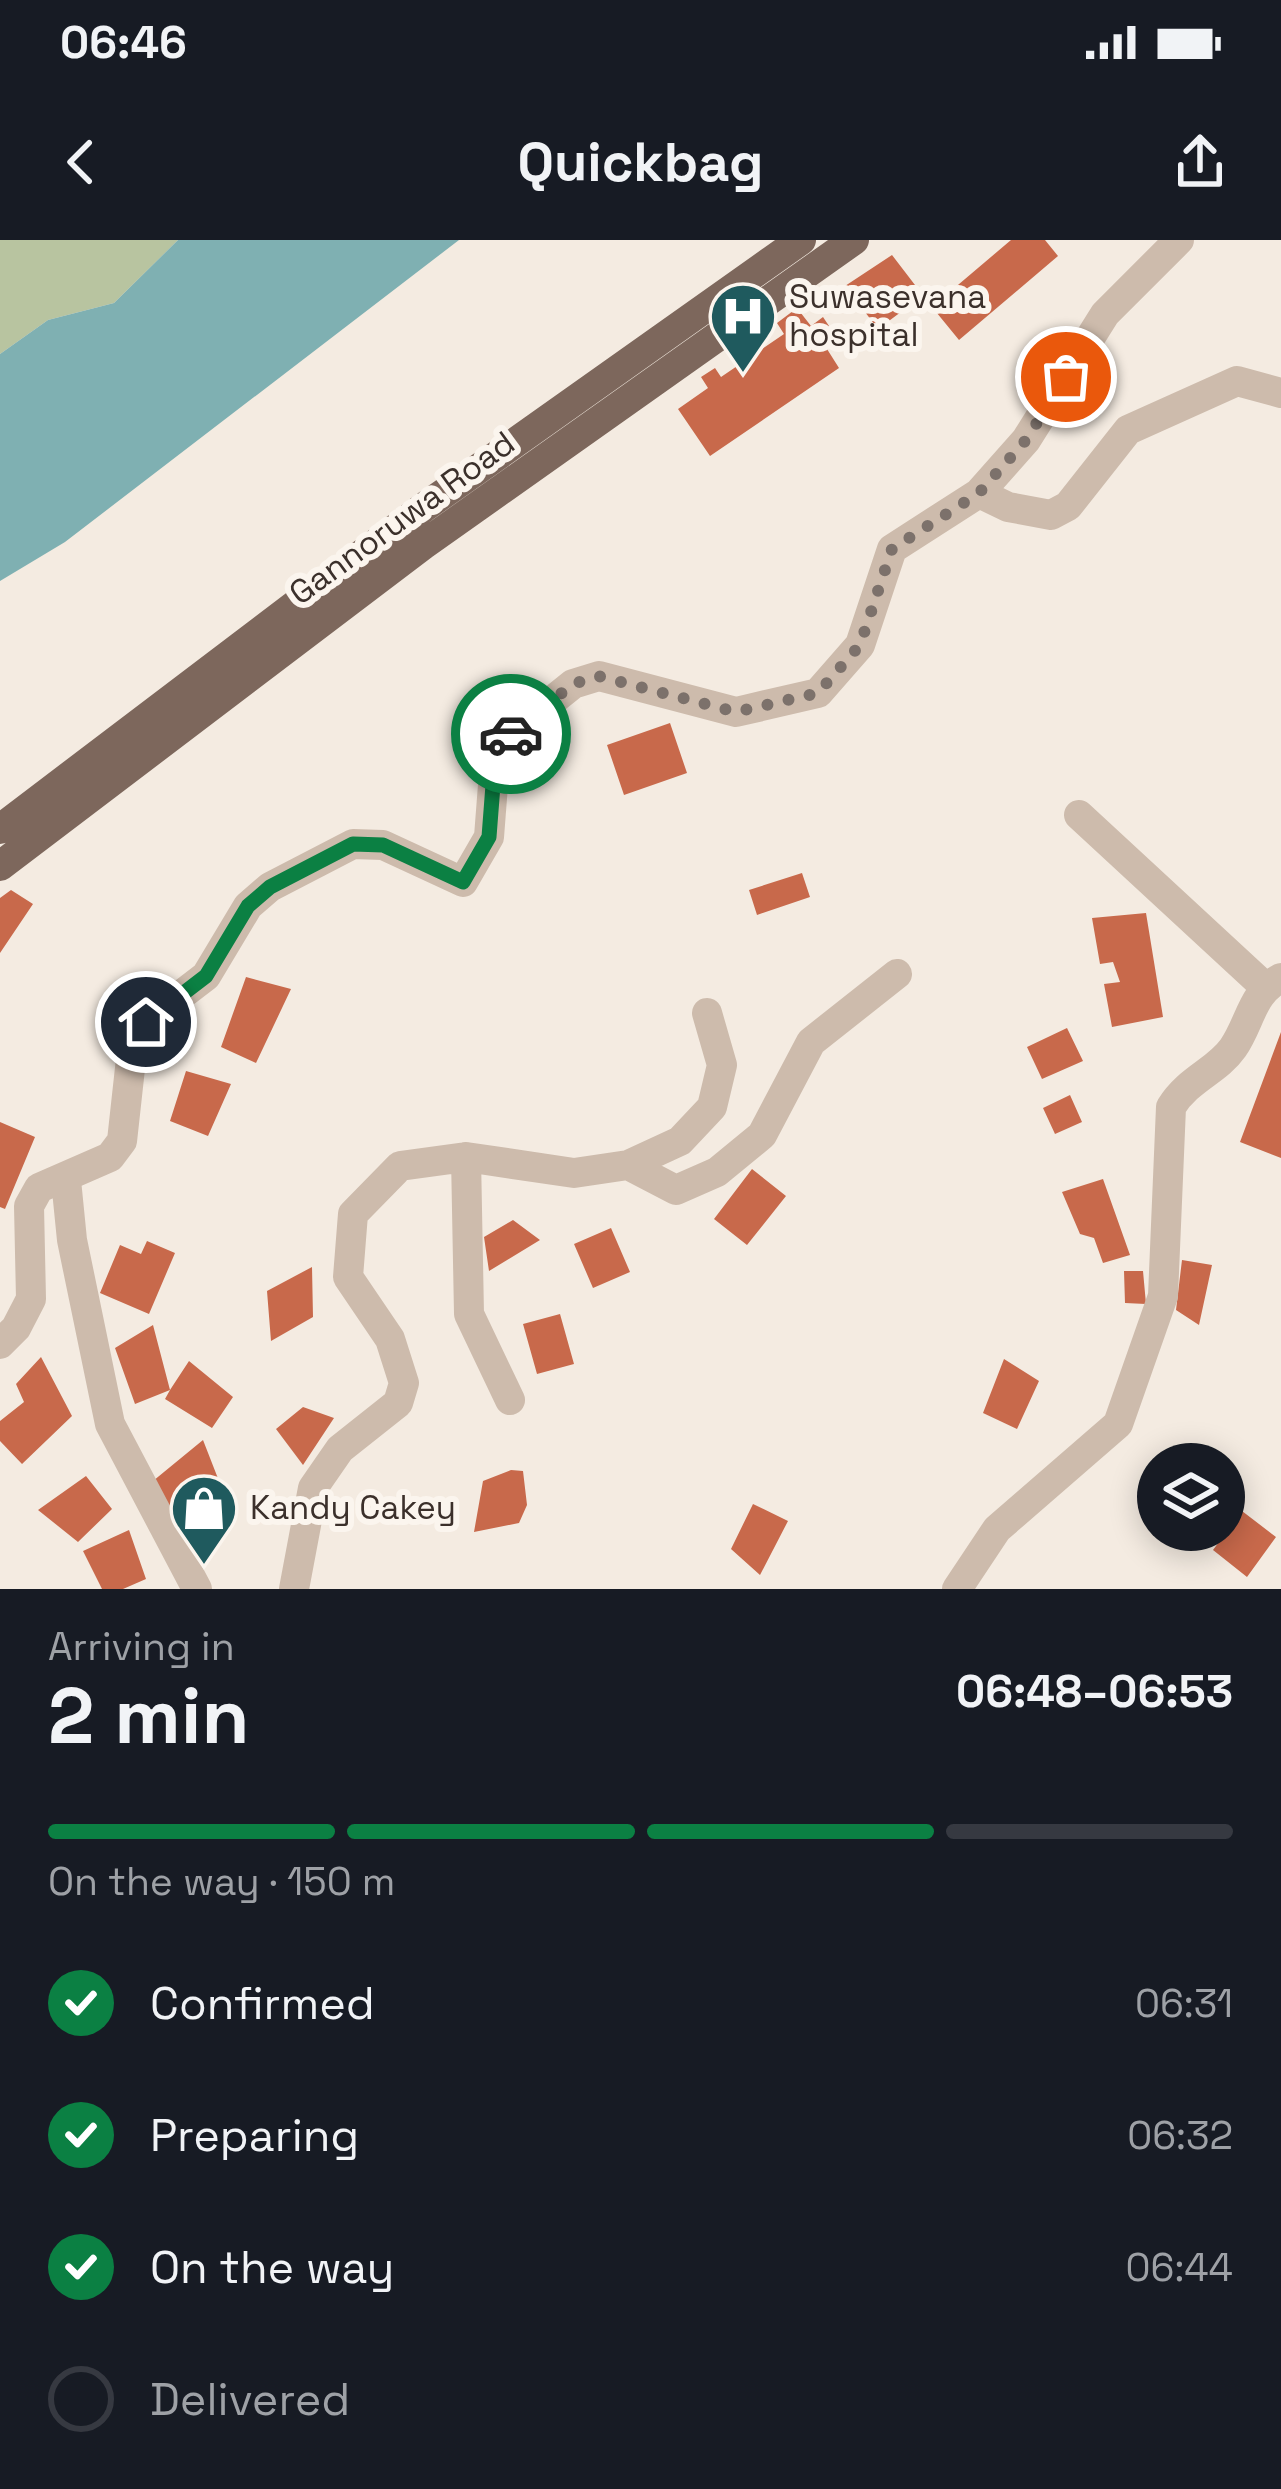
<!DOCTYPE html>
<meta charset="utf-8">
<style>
body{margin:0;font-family:"Space Grotesk",sans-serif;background:#20242c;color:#f1f3f6;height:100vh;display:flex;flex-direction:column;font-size:45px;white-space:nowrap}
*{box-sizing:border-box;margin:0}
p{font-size:39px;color:#9ea1a6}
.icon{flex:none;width:66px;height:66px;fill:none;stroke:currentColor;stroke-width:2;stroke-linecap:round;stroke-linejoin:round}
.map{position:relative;height:1349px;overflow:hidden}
.side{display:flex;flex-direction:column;background:#171b24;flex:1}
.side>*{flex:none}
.controls{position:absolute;left:1137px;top:1203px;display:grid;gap:24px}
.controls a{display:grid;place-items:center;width:108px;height:108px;border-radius:50%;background:#171b24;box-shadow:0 6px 30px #0003;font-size:60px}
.pin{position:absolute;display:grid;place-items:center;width:102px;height:102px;color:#fff;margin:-51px;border:6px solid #fff;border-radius:50%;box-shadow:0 3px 12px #0007}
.courier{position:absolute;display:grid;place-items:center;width:120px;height:120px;margin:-60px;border:9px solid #0b8043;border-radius:50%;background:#fff;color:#222;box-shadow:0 3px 15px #0007}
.head em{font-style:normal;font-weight:700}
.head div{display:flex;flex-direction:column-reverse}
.head{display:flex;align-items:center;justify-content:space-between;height:204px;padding:0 48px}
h1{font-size:78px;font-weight:700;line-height:90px}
.bar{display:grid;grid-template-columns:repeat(4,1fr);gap:18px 12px;align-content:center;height:144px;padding:0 48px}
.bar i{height:15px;border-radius:9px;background:#363941}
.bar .current{background:#0b8043}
.bar p{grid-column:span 4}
ol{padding:0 48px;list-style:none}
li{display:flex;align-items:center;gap:36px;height:132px}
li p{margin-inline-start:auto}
li .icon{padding:12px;border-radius:50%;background:#0b8043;color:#fff;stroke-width:4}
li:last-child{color:#9ea1a6}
li i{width:66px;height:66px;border:6px solid #363941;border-radius:50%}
.status{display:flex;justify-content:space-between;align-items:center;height:84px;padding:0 60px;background:#171b24;direction:ltr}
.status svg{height:33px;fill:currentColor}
header{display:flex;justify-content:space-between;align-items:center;height:156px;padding:0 48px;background:#171b24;font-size:54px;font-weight:700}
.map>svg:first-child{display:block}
.green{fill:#b8c4a0}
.water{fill:#7fb0b2}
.building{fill:#c8694b}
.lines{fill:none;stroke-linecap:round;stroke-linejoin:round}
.minor{stroke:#cdbbac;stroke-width:30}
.major{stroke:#7d675c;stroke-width:30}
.done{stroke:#7c716b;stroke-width:12;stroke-dasharray:0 21.6}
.route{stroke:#0b8043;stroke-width:15}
.labels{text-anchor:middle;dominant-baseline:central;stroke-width:12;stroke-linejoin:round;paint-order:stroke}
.poi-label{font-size:33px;fill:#3b302b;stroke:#fbf5ee;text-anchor:start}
.street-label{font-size:33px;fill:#3b302b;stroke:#fbf5ee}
</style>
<div class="status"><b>06:46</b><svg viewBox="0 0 49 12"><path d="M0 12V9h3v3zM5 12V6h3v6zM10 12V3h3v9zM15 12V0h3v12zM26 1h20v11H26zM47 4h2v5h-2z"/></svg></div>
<header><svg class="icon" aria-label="back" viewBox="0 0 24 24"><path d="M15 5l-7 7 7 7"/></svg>Quickbag<svg class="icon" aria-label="share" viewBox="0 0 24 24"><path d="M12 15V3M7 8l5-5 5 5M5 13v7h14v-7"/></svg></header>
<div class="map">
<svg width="1281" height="1349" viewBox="0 0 1281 1349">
<rect width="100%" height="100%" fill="#f4ebe1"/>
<path class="green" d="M0 0H178L114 63 48 80 0 114Z"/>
<path class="water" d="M178 0H459L65 302 0 341V114L48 80 114 63Z"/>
<path class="building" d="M1011 0H1045L1058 16 959 100 932 67Z
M892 15 915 45 897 59 905 69 878 89 845 46Z
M797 68 811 86 823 77 839 101 827 109 839 128 710 216 678 169 708 148 701 137 715 128 721 137 784 94 777 83Z
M670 483 687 533 624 555 607 505Z
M802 633 810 657 757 675 749 650Z
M11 650 33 664 0 713V658Z
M1146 673 1163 777 1112 787 1104 744 1120 742 1113 722 1100 724 1092 678Z
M246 737 291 749 256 823 221 807Z
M1067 788 1083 821 1042 839 1027 807Z
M1281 792V918L1240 902Z
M186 831 231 844 208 896 170 881Z
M1070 855 1082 882 1055 894 1043 868Z
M0 882 35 897 5 969 0 967Z
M752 929 786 956 747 1005 714 979Z
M1103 939 1130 1015 1103 1023 1094 998 1080 994 1062 952Z
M513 980 540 1000 489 1031 484 997Z
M611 988 630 1032 593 1048 574 1004Z
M147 1001 175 1013 149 1074 100 1053 120 1005 141 1014Z
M1182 1020 1212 1025 1199 1085 1176 1070Z
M312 1027 313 1077 271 1101 267 1051Z
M1124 1031H1143L1146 1064 1125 1063Z
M560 1074 574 1124 537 1134 523 1084Z
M153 1085 170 1150 189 1121 233 1157 212 1188 165 1159 170 1150 135 1164 115 1108Z
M41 1117 72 1176 22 1224 0 1201V1181L24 1162 16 1144Z
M1004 1119 1039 1141 1017 1189 983 1173Z
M303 1167 334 1178 303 1225 276 1189Z
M203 1200 233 1277 176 1283 153 1241Z
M511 1230 523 1231 527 1265 519 1283 474 1292 483 1241Z
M86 1236 112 1269 78 1302 38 1270Z
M753 1264 788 1281 760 1335 731 1309Z
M1242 1271 1276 1297 1247 1337 1213 1310Z
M129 1290 146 1339 123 1349H102L83 1311Z"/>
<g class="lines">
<path class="minor" d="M979 253 1008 267 1051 275 1068 266 1128 190 1237 141 1281 153
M1079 575 1264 746
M466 917 469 1074 510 1160
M628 925 676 950 717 932 762 895 811 802 897 734
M66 940 72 1000 110 1184 197 1349
M0 1104 16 1088 31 1059 29 966 39 948 110 917 122 901 132 810 146 782 206 736 248 666 270 647 353 604 383 605 463 642 489 597 496 506 573 444 599 436 736 472 818 453 860 405 892 309 979 253 1026 200 1105 74 1179 0
M294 1349 313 1248 340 1209 398 1163 404 1143 390 1099 348 1037 353 974 400 926 466 917 574 933 628 925 680 901 712 867 722 825 707 773
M957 1349 997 1289 1118 1184 1163 1056 1171 867C1188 839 1217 831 1233 808 1251 782 1251 753 1281 738"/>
<path class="major" d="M0 589 423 268 801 0
M0 626 423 305 854 0"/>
</g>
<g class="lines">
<path class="done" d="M511 494 573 444 598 436 736 472 818 453 860 405 892 309 979 253 1026 200 1066 137"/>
<path class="route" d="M146 782 206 736 248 666 270 647 353 604 383 605 463 642 489 597 496 506 511 494"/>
</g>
<defs>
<symbol id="hospital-pin" viewBox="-11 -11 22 30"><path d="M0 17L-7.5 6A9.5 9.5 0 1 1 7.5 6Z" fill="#1f5a5e" stroke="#fbf5ee"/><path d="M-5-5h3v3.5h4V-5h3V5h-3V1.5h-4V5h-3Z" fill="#fff"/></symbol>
<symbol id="shop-pin" viewBox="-11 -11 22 30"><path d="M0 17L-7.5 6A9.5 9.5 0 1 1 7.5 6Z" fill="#1f5a5e" stroke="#fbf5ee"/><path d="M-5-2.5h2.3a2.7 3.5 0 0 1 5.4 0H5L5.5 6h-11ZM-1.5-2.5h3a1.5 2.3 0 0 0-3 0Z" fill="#fff"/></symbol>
</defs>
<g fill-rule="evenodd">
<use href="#hospital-pin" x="705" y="38" width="76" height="104"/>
<use href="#shop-pin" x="166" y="1230" width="76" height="104"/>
</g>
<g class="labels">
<g class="poi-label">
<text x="789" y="57">Suwasevana<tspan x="789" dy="38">hospital</tspan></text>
<text x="250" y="1268">Kandy Cakey</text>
</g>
<g class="street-label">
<text transform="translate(402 278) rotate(-36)">Gannoruwa Road</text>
</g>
</g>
</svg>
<div class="controls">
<a><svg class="icon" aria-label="layers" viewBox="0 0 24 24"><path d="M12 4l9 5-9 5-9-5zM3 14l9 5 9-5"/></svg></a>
</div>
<div class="pin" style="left:1066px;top:137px;background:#ea580c"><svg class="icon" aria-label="bag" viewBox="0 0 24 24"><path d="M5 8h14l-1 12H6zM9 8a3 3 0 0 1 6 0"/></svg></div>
<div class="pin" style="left:146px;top:782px;background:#1f2937"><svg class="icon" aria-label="home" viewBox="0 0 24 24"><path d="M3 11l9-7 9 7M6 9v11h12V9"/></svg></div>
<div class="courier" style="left:511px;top:494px"><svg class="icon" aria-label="car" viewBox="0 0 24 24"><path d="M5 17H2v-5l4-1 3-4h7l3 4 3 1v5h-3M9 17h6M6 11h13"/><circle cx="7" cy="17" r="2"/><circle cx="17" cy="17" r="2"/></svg></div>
</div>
<section class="side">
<div class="head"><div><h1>2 min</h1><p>Arriving in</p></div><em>06:48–06:53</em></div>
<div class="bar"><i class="current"></i><i class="current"></i><i class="current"></i><i></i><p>On the way · 150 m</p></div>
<ol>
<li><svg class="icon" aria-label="check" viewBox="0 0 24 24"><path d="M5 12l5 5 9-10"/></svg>Confirmed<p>06:31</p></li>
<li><svg class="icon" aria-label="check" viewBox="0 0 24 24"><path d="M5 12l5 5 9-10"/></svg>Preparing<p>06:32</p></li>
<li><svg class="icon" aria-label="check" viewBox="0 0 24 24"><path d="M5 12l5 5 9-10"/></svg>On the way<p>06:44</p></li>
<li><i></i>Delivered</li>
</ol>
</section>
